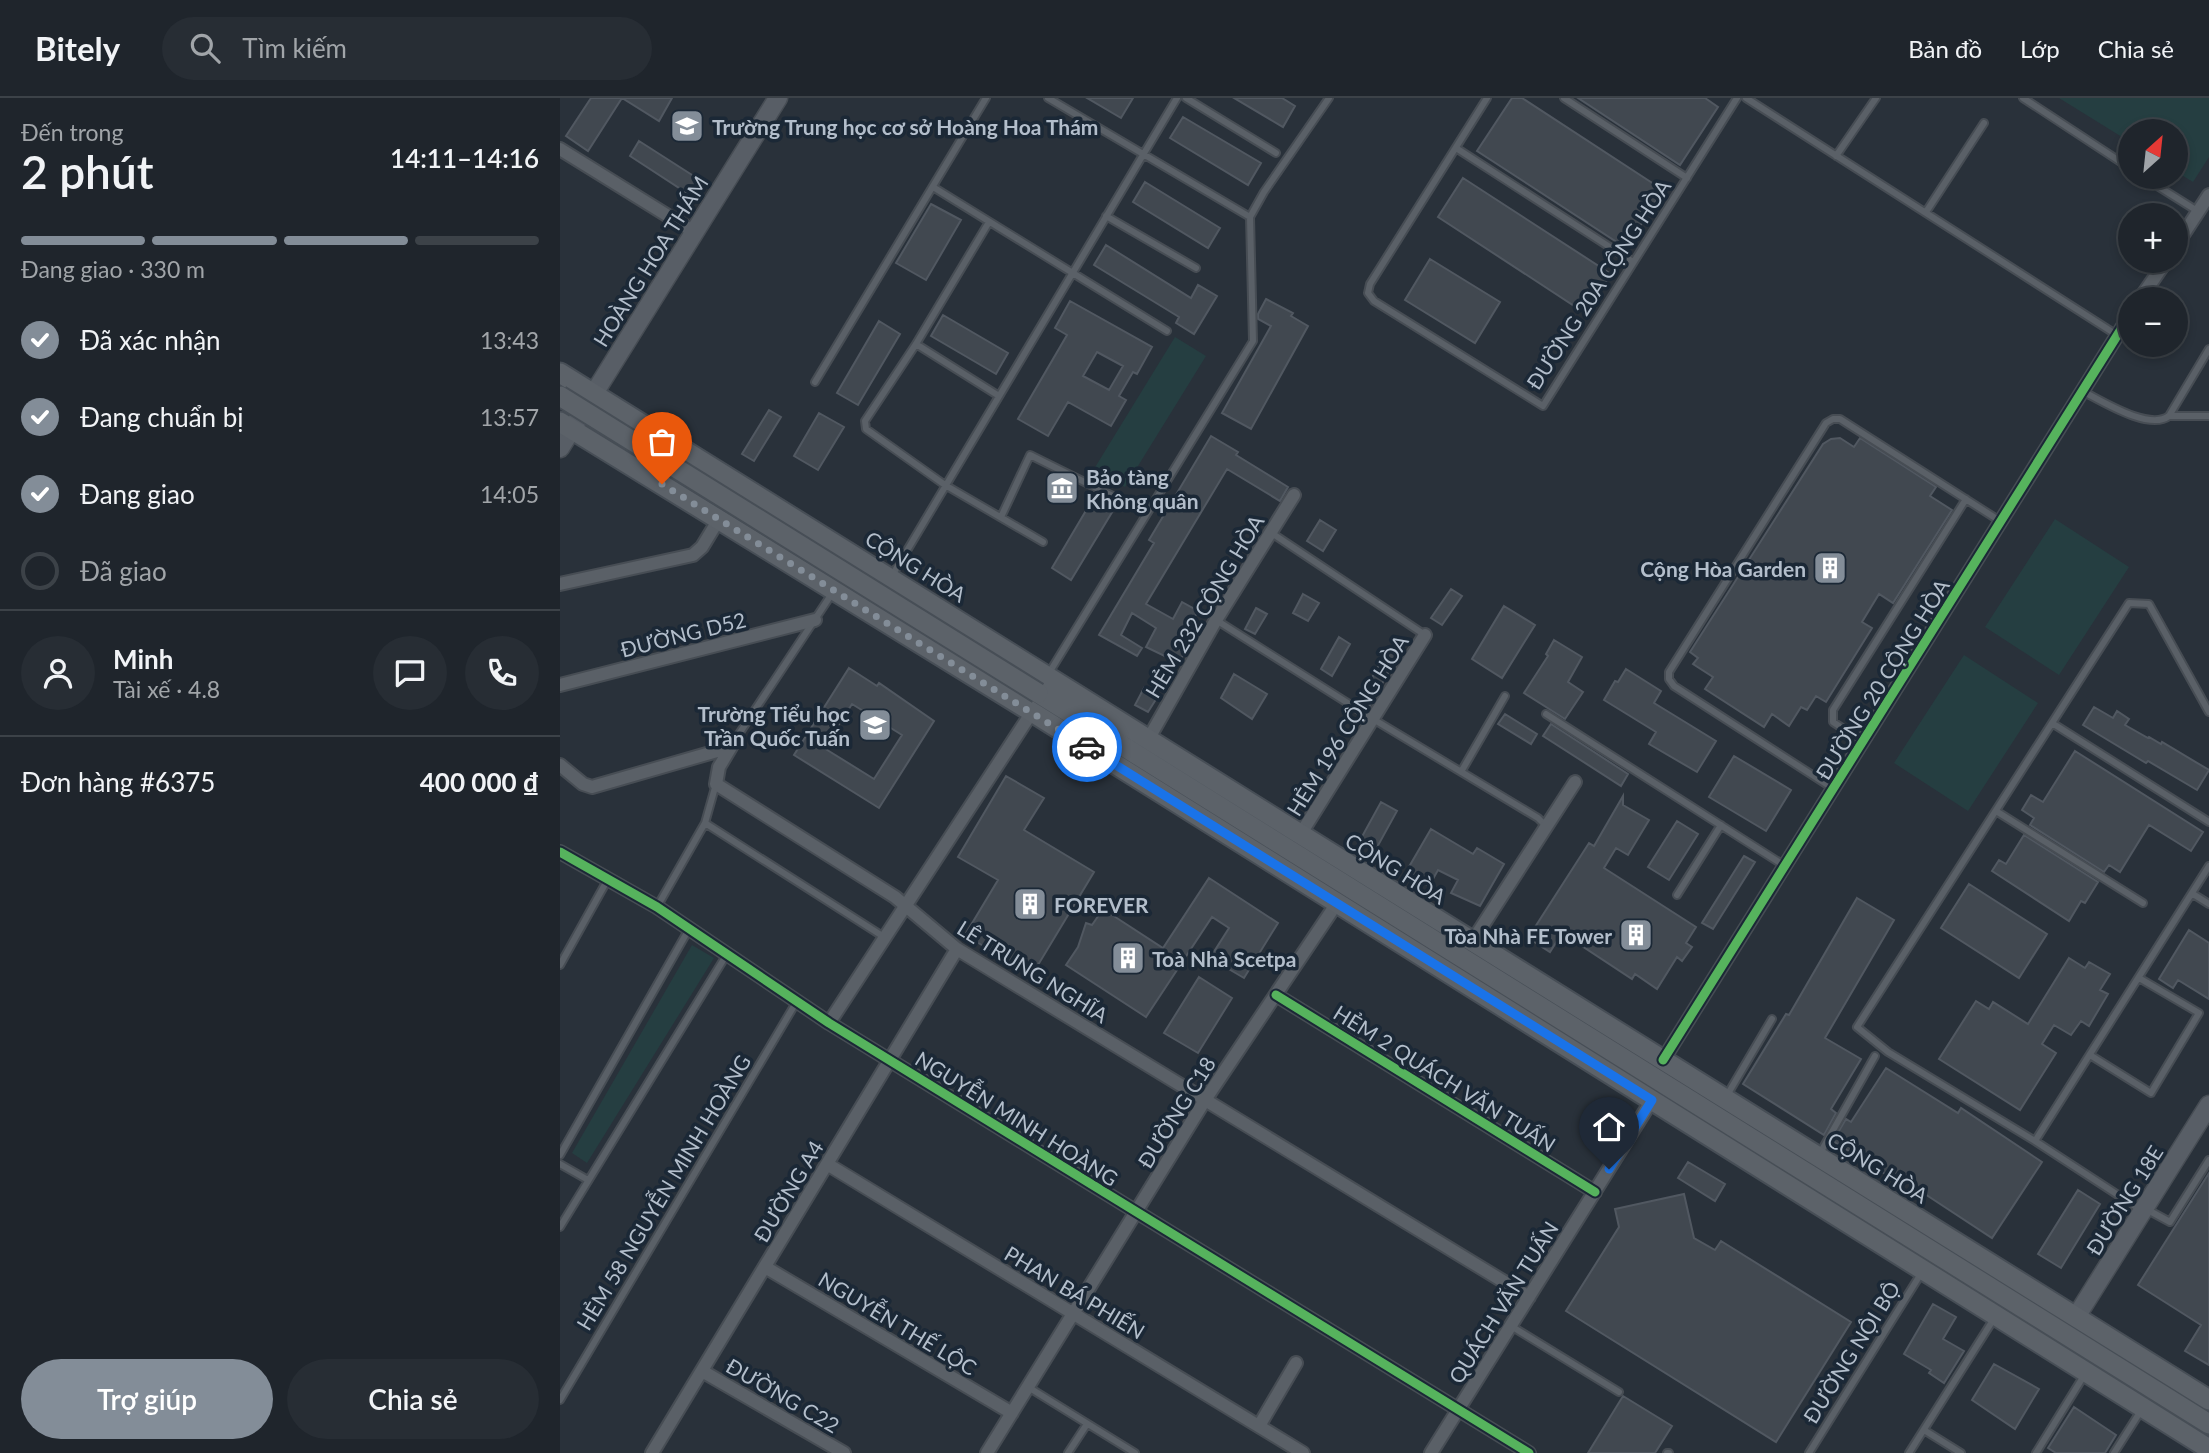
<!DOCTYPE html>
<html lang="vi">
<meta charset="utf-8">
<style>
body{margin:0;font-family:Lato,sans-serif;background:#272d34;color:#f1f3f6;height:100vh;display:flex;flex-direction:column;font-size:26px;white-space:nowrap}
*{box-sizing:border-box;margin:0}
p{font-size:23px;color:#a1a5a9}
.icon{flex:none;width:38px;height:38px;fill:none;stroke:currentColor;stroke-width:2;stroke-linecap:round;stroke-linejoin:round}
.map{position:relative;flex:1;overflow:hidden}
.panel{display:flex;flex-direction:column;background:#1f252c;width:560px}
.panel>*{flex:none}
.needle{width:46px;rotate:27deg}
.controls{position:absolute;left:1558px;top:21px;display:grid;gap:14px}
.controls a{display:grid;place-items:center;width:70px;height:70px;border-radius:50%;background:#1f252c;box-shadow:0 4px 10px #0003,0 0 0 2px #3c4248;font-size:35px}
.pin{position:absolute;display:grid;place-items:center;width:60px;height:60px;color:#fff;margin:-72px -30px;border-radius:50% 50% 50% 0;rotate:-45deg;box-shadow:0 0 7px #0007}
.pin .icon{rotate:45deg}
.courier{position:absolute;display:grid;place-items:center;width:70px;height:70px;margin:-35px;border:5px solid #1a73e8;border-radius:50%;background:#fff;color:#222;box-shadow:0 2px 9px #0007}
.summary em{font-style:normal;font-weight:600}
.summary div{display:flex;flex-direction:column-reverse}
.summary{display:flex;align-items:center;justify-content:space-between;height:119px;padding:0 21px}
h1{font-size:46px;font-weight:600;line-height:52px}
.bar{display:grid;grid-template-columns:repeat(4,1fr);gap:10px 7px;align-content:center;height:84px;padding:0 21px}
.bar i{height:9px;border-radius:5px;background:#3c4248}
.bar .selected{background:#838d98}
.bar p{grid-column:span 4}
.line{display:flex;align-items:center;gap:18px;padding:0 21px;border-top:2px solid #3c4248}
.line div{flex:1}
.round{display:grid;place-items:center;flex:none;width:74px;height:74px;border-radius:37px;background:#272d34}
ol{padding:0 21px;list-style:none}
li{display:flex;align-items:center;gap:21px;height:77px}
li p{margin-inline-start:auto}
li .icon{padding:7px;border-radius:50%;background:#838d98;color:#fff;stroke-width:4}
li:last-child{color:#a1a5a9}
li i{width:38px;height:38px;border:4px solid #3c4248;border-radius:50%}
.button{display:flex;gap:14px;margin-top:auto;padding:14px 21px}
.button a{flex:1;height:80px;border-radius:42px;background:#838d98;color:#fff;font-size:28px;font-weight:600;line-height:80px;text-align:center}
.button a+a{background:#272d34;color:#f1f3f6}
header{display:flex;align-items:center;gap:42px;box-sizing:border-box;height:98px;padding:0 35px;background:#1f252c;border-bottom:2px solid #3c4248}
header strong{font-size:33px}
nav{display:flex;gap:38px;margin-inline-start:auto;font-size:24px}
.search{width:490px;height:63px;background:#272d34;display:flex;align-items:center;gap:18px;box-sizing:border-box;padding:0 24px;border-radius:38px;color:#a1a5a9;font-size:26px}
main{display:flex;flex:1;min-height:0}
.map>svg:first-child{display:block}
.green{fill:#253e41}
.building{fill:#414850;stroke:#515861;stroke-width:2;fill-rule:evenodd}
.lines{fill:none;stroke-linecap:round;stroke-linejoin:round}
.lane-casing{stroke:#474d54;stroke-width:10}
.street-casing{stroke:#474d54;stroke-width:16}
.secondary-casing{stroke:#474d54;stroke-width:21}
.primary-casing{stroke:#474e56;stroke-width:23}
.lane{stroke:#5a6067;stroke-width:6}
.street{stroke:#5a6067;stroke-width:12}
.secondary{stroke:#585e66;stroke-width:18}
.primary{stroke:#5c6269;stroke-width:19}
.primary-bridge-casing{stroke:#474e56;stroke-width:23;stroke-linecap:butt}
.primary-bridge{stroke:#5c6269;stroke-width:19}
.cycleway-casing{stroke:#1b2836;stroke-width:13}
.cycleway{stroke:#56b35d;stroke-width:9}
.done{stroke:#838d98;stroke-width:7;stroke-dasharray:0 12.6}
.route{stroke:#1a73e8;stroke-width:9}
.labels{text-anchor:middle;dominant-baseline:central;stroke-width:7;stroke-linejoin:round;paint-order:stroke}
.poi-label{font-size:21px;font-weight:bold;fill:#b3becb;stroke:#1b2836;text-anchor:start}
.street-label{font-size:21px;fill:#b3becb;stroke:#1b2836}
</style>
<header>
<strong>Bitely</strong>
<div class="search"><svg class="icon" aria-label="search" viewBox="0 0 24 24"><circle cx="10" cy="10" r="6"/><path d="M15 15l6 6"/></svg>Tìm kiếm</div>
<nav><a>Bản đồ</a><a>Lớp</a><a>Chia sẻ</a></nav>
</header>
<main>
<section class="panel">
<div class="summary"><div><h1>2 phút</h1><p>Đến trong</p></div><em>14:11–14:16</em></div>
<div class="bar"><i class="selected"></i><i class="selected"></i><i class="selected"></i><i></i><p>Đang giao · 330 m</p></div>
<ol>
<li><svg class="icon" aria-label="check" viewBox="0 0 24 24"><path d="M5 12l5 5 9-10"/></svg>Đã xác nhận<p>13:43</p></li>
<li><svg class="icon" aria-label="check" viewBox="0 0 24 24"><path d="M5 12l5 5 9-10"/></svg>Đang chuẩn bị<p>13:57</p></li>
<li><svg class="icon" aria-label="check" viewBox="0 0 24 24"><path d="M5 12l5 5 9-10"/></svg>Đang giao<p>14:05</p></li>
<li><i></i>Đã giao</li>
</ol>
<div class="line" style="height:126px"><a class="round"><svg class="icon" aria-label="person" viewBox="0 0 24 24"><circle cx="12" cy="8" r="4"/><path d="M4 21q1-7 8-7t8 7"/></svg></a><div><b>Minh</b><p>Tài xế · 4.8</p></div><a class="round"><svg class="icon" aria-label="chat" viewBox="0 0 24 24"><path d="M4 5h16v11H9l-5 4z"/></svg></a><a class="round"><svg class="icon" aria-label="phone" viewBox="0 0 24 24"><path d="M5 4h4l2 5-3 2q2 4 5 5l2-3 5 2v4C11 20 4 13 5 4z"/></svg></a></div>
<div class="line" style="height:91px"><div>Đơn hàng #6375</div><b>400 000 ₫</b></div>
<div class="button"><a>Trợ giúp</a><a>Chia sẻ</a></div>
</section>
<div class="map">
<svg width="1649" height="1355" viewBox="0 0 1649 1355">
<rect width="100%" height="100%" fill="#29313a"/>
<path class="green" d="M1499 0H1649V59L1633 84 1615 73V33H1570V44Z
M615 239 646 258 565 389 534 371Z
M1495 421 1569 469 1499 577 1425 529Z
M1404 557 1478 605 1408 713 1334 665Z
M132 847 154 860 27 1065 12 1055Z"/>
<path class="building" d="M31 0H112L99 23 62 0 28 53 6 38Z
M527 0H573L561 20Z
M674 0H722L735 8 723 29Z
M952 0H962L1103 92 1066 150 917 53Z
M1018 0H1145L1158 9 1120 67Z
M623 19 701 65 688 87 610 40Z
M79 43 143 84 133 99 70 58Z
M903 80 1051 176 1025 215 878 119Z
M585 84 660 130 648 150 573 104Z
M371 106 401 122 366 182 336 165Z
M546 147 631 200 638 187 657 198 634 236 616 225 619 219 534 167Z
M870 161 940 204 915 245 845 202Z
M706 201 733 215 731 218 748 228 691 331 662 315 711 228 698 221V216Z
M510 203 592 249 577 276 573 274 559 298 566 302 551 328 508 304 488 338 458 321 507 237 495 230ZM537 254 563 268 549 292 523 278Z
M383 217 448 255 436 276 371 238Z
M319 223 340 236 298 307 277 295Z
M209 312 221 319 194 363 182 356Z
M259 315 284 329 258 372 234 358Z
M651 338 678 354 676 357 728 389 720 403 667 371 586 506 613 521 622 504 638 513 629 530 633 532 621 553 624 555 619 565 586 549 596 530 572 515 561 537 582 550 577 558 539 537 594 445 589 442Z
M1280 340 1294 349 1300 340 1376 389 1370 398 1392 412 1333 505 1319 496 1302 524 1312 530 1266 604 1256 598 1247 612 1241 609 1229 628 1212 616 1204 629 1145 591 1153 579 1133 566 1138 560 1130 554 1263 346 1271 341Z
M534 399 554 411 511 482 492 470Z
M760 422 776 432 763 453 747 443Z
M891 491 902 498 882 527 871 520Z
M743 496 759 505 748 523 733 515Z
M944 508 975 527 942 580 912 561Z
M696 510 707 516 695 536 685 531Z
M779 539 790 546 772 578 761 571Z
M994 542 1022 559 1008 584 1023 594 1005 621 964 595 988 558 986 556Z
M829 549 839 555 808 611 798 605Z
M289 570 317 588 319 585 374 623 319 710 234 657ZM292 606 342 637 314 681 264 650Z
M1066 571 1101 593 1094 605 1156 643 1137 674 1089 646 1096 634 1044 602 1055 583 1058 584Z
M674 576 707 596 692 621 661 600Z
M584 590 598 598 588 614 575 607Z
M1534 609 1553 620 1557 613 1569 621 1565 627 1588 640 1589 639 1601 646 1602 644 1649 672 1637 692 1588 663 1586 665 1523 627Z
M945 616 977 636 971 646 938 626Z
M991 626 1068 676 1061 688 983 638Z
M1515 653 1643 734 1631 753 1589 727 1560 774 1549 767 1544 774 1470 727 1474 720 1462 712 1471 697 1483 704Z
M1174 658 1231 692 1206 733 1149 699Z
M446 678 484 700 464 732 534 774 472 877 405 837 438 782 398 759Z
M1063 698V707L1089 722 1068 757 1056 750 1044 770 1136 829 1126 845 1132 849 1122 863 1117 859 1097 891 1075 876 1072 881 1002 835 990 854 968 840 1029 745 1034 748Z
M821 704 837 713 815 753 799 744Z
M1117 723 1138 736 1109 782 1088 769Z
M871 731 913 756 917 750 944 766 920 808 891 795 898 782 878 772 869 788 846 774Z
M1464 737 1538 784 1525 805 1521 803 1509 823 1432 773 1439 762 1446 766Z
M1184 758 1195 764 1153 831 1142 825Z
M649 780 718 825 684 880 650 860 669 830 652 819 586 919 506 867 518 849 526 825 532 827 543 811 603 850Z
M1409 786 1487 836 1459 880 1381 830Z
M1297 800 1334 822 1265 940 1301 961 1271 1011 1276 1015 1264 1037 1183 986 1226 916 1229 917Z
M1629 832 1649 845V901L1618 882 1613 890 1599 881Z
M1509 860 1525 870 1529 864 1550 876 1540 892 1548 896 1529 928 1521 923 1511 937 1494 927 1482 946 1496 955 1460 1012 1379 961 1416 903 1429 911 1433 904 1468 926Z
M639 879 672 900 638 955 604 935Z
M1326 970 1398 1015 1401 1010 1482 1064 1432 1140 1336 1077 1333 1081 1273 1043 1286 1021 1291 1024Z
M1128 1064 1165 1086 1155 1103 1118 1080Z
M1649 1075V1267L1625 1253 1641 1227 1578 1187Z
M1518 1092 1540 1106 1501 1170 1478 1156Z
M1124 1096 1134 1140 1155 1152 1161 1143 1291 1224 1216 1344 1006 1213 1059 1129 1055 1111Z
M1373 1206 1396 1219 1383 1241 1404 1253 1384 1285 1369 1275 1371 1272 1344 1256Z
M1434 1266 1479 1291 1455 1331 1412 1302Z
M1063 1298 1112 1328 1095 1355H1028Z
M1514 1309 1556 1337 1545 1355H1496L1488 1350Z"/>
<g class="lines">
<defs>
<path id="lane" d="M488 0 690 119
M626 0 716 55
M927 0 810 186 808 195 814 203 983 308 1177 0
M1004 0 1127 80
M1186 0 1557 237
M1463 0 1570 70
M896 50 1073 164
M1276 58 1316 0
M1583 79 1639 114
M373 89 607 233
M1366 114 1424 25
M546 118 636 170
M429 124 356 246 305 323 306 331 385 387 483 444
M356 246 439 298
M255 284 426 0
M1522 293C1542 303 1589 333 1609 318L1649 251
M1609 318H1649
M441 419 470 357 587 415
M710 434 865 537
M333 476 617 0
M656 522 813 621 978 720 987 729
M489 575 693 243 690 119 704 94 769 0
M986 616 1225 768
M1492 625 1649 724
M1302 643 1273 624V612L1406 401
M171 648 273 494
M901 674 945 598
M1274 691 1114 588 1109 581V574L1266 325 1273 321H1280L1440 423
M1436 713 1583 805
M145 725 324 839
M1633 796 1649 806
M1117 797 1161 727
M97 809 145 725 156 686
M0 867 48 781
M1530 957 1591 995 1639 915 1579 880
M1166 999 1212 921
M1475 1043 1649 768
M0 1057 129 831
M1259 1057 1315 958
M0 1066 28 1082
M1586 1111 1610 1124 1649 1062
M1581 1112 1475 1043 1328 954 1297 929 1569 505 1589 506 1649 614
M0 1129 167 856
M951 1228 1059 1294
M468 1289 575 1355
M0 1302 237 903
M1364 1332 1401 1355
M508 1355 527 1326
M1107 1355H1109
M1249 1355 1362 1174
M1349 1355 1435 1219
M1476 1355 1525 1276
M1554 1355 1582 1311"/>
<path id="street" d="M0 51 134 134
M1615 149 1649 97
M1580 201 1606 163
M0 486 133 457 142 449 159 421
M0 587 255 522
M589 640 656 522 734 397
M171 649 159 669 156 686 335 799 397 851 969 1199
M0 667 23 686 32 689 171 649
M740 737 865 537
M0 754 97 809 269 925 969 1355
M912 844 1015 684
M716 897 1035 1094
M269 925 472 614
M1103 962 1570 217
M267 1066 743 1355
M205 1169 452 1315
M142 1273 284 1355
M699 1328 736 1265
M92 1355 397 851
M427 1355 645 1002 777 805
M871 1355 1092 1002"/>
<path id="secondary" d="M0 350 218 0
M1516 1219 1649 1007"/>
<path id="primary" d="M0 275C551 615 1099 960 1649 1302
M0 324 472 614 1649 1351
M478 595 1649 1326"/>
</defs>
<use href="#lane" class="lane-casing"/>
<use href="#street" class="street-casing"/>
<use href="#secondary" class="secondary-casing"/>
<use href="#primary" class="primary-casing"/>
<use href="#lane" class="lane"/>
<use href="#street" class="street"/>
<use href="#secondary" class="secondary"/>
<use href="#primary" class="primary"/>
<defs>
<path id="primary-bridge" d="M0 298 478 595"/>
</defs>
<use href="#primary-bridge" class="primary-bridge-casing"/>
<use href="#primary-bridge" class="primary-bridge"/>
<defs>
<path id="cycleway" d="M0 754 97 809 269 925 969 1355
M716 897 1035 1094
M1103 962 1570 217"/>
</defs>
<use href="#cycleway" class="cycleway-casing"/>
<use href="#cycleway" class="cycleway"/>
</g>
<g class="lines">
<path class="done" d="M102 386 527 649"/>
<path class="route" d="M527 649 1092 1002 1049 1071"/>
</g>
<defs>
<symbol id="school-square" viewBox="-11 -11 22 22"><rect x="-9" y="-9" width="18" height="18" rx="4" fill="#838d98" stroke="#1b2836"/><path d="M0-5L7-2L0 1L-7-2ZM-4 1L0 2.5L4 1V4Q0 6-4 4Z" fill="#fff"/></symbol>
<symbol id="museum-square" viewBox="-11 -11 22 22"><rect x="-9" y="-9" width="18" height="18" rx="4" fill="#838d98" stroke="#1b2836"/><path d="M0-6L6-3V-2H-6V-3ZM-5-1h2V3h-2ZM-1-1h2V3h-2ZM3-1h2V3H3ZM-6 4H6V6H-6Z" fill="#fff"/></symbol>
<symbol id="building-square" viewBox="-11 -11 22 22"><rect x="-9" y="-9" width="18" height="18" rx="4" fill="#838d98" stroke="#1b2836"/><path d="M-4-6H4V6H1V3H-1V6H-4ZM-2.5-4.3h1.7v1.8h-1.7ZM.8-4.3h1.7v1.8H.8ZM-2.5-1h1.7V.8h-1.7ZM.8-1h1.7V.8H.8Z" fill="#fff"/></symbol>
</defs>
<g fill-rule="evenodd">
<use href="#school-square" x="108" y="9" width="38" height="38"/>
<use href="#museum-square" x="483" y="371" width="38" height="38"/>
<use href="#building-square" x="1251" y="451" width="38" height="38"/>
<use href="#school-square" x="296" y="608" width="38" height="38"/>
<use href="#building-square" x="451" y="787" width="38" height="38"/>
<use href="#building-square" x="1057" y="818" width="38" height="38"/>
<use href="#building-square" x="549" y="841" width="38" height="38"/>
</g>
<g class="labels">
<g class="poi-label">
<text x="152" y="28">Trường Trung học cơ sở Hoàng Hoa Thám</text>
<text x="526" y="378">Bảo tàng<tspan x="526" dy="24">Không quân</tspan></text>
<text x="1246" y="470" text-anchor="end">Cộng Hòa Garden</text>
<text x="290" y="615" text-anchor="end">Trường Tiểu học<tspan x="290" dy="24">Trần Quốc Tuấn</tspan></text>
<text x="494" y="806">FOREVER</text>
<text x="1052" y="837" text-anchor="end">Tòa Nhà FE Tower</text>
<text x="592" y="860">Toà Nhà Scetpa</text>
</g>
<g class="street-label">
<text transform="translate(90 163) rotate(-58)">HOÀNG HOA THÁM</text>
<text transform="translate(1038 186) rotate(-57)">ĐƯỜNG 20A CỘNG HÒA</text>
<text transform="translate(356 468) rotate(32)">CỘNG HÒA</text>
<text transform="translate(644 508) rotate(-59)">HẺM 232 CỘNG HÒA</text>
<text transform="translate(123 536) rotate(-14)">ĐƯỜNG D52</text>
<text transform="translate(1322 581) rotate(-58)">ĐƯỜNG 20 CỘNG HÒA</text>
<text transform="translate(787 627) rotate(-58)">HẺM 196 CỘNG HÒA</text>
<text transform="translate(836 770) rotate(32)">CỘNG HÒA</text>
<text transform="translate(473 873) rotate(32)">LÊ TRUNG NGHĨA</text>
<text transform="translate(885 980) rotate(32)">HẺM 2 QUÁCH VĂN TUẤN</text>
<text transform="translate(616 1014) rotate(-58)">ĐƯỜNG C18</text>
<text transform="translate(457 1020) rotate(32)">NGUYỄN MINH HOÀNG</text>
<text transform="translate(1318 1069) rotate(32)">CỘNG HÒA</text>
<text transform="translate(228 1093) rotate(-59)">ĐƯỜNG A4</text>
<text transform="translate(103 1094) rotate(-59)">HẺM 58 NGUYỄN MINH HOÀNG</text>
<text transform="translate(1564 1102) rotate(-58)">ĐƯỜNG 18E</text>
<text transform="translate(515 1194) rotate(31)">PHAN BÁ PHIẾN</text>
<text transform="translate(943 1204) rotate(-58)">QUÁCH VĂN TUẤN</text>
<text transform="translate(338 1225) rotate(31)">NGUYỄN THẾ LỘC</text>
<text transform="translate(1291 1254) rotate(-58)">ĐƯỜNG NỘI BỘ</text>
<text transform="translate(223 1297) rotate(30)">ĐƯỜNG C22</text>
</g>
</g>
</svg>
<div class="controls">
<a><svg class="needle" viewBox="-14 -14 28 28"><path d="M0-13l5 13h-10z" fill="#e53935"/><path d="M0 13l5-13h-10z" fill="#a1a5a9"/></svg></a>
<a>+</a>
<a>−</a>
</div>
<div class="pin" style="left:102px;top:386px;background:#ea580c"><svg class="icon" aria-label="bag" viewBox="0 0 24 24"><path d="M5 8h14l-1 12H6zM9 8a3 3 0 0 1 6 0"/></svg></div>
<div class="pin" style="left:1049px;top:1071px;background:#1f2937"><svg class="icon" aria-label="home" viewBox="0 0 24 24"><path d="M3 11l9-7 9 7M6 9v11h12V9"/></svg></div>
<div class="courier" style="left:527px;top:649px"><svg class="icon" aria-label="car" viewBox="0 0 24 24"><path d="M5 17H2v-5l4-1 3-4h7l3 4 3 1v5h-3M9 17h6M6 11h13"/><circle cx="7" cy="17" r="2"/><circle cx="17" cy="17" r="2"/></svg></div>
</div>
</main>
